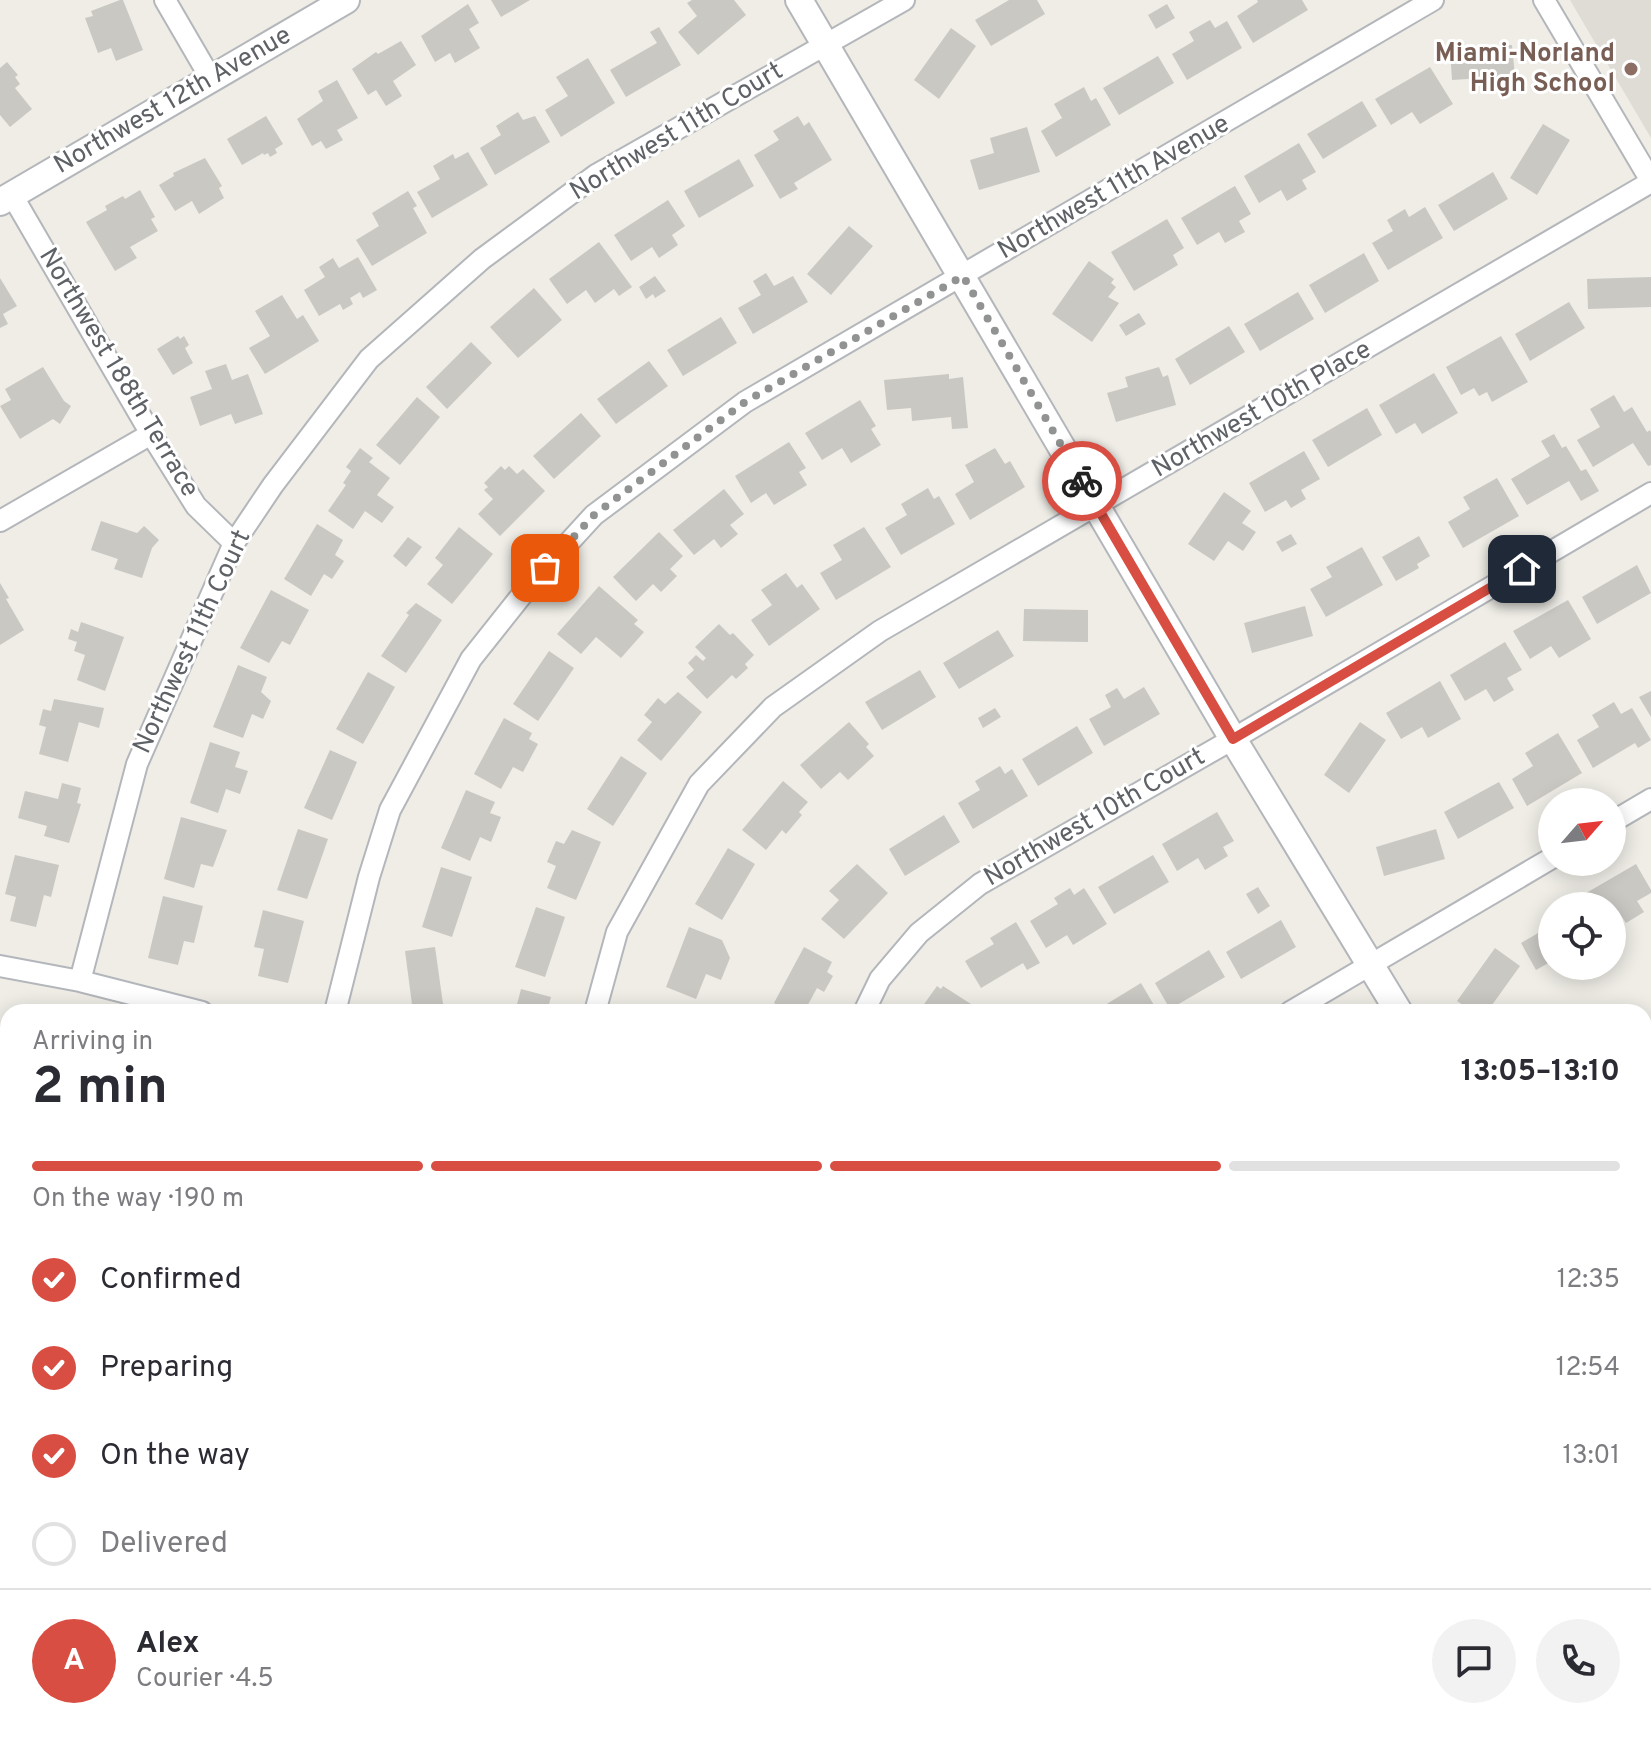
<!DOCTYPE html>
<meta charset="utf-8">
<style>
body{margin:0;font-family:Overpass,sans-serif;background:#f2f2f3;color:#2b2b33;height:100vh;display:flex;flex-direction:column;font-size:30px;white-space:nowrap}
*{box-sizing:border-box;margin:0}
p{font-size:26px;color:#7c7c81}
.icon{flex:none;width:44px;height:44px;fill:none;stroke:currentColor;stroke-width:2;stroke-linecap:round;stroke-linejoin:round}
.map{position:relative;flex:1;overflow:hidden}
.sheet{position:absolute;left:0px;top:1004px;width:1652px;height:746px;display:flex;flex-direction:column;background:#fff;border-radius:24px 24px 0 0;box-shadow:0 4px 20px #0003}
.sheet>*{flex:none}
.needle{width:52px;rotate:62deg}
.fabs{position:absolute;left:1538px;top:788px;display:grid;gap:16px}
.fabs a{display:grid;place-items:center;width:88px;height:88px;border-radius:50%;background:#fff;box-shadow:0 4px 20px #0003;font-size:40px}
.pin{position:absolute;display:grid;place-items:center;width:68px;height:68px;color:#fff;margin:-34px;border-radius:16px;box-shadow:0 4px 12px #0006}
.courier{position:absolute;display:grid;place-items:center;width:80px;height:80px;margin:-40px;border:6px solid #d94e42;border-radius:50%;background:#fff;color:#222;box-shadow:0 2px 10px #0007}
.overview em{font-style:normal;font-weight:700}
.overview div{display:flex;flex-direction:column-reverse}
.overview{display:flex;align-items:center;justify-content:space-between;height:136px;padding:0 32px}
h1{font-size:52px;font-weight:700;line-height:60px}
.bar{display:grid;grid-template-columns:repeat(4,1fr);gap:12px 8px;align-content:center;height:96px;padding:0 32px}
.bar i{height:10px;border-radius:6px;background:#e1e1e2}
.bar .selected{background:#d94e42}
.bar p{grid-column:span 4}
.line{display:flex;align-items:center;gap:20px;padding:0 32px;border-top:2px solid #e1e1e2}
.line div{flex:1}
.round{display:grid;place-items:center;flex:none;width:84px;height:84px;border-radius:42px;background:#f2f2f3}
ol{padding:0 32px;list-style:none}
li{display:flex;align-items:center;gap:24px;height:88px}
li p{margin-inline-start:auto}
li .icon{padding:8px;border-radius:50%;background:#d94e42;color:#fff;stroke-width:4}
li:last-child{color:#7c7c81}
li i{width:44px;height:44px;border:4px solid #e1e1e2;border-radius:50%}
.map>svg:first-child{display:block}
.education{fill:#dedcd5}
.building{fill:#cac8c3}
.lines{fill:none;stroke-linecap:round;stroke-linejoin:round}
.minor-casing{stroke:#b3b6ba;stroke-width:24}
.tertiary-casing{stroke:#b3b6ba;stroke-width:30}
.minor{stroke:#fff;stroke-width:20}
.tertiary{stroke:#fff;stroke-width:26}
.done{stroke:#919292;stroke-width:8;stroke-dasharray:0 14.4}
.route{stroke:#d94e42;stroke-width:10}
.education-dot{fill:#8d6e63;stroke:#fff;stroke-width:3}
.labels{text-anchor:middle;dominant-baseline:central;stroke-width:6;stroke-linejoin:round;paint-order:stroke}
.education-label{font-size:26px;font-weight:bold;fill:#785e54;stroke:#fff;text-anchor:end}
.street-label{font-size:26px;fill:#5e6165;stroke:#fff}
</style>
<div class="map">
<svg width="1651" height="1749" viewBox="0 0 1651 1749">
<rect width="100%" height="100%" fill="#efede6"/>
<path class="education" d="M1570 0H1651V138Z"/>
<path class="building" d="M120 0H123L143 50 116 61 111 48 98 53 85 18 93 16 91 11Z
M491 0H530L501 17Z
M692 0H734L746 15 698 55 678 32 697 16 687 3Z
M1009 0H1037L1045 14 991 46 975 20Z
M1257 0H1302L1308 10 1253 43 1237 16 1258 2Z
M468 4 479 23 469 29 480 48 455 63 450 53 435 62 421 36Z
M1167 4 1175 18 1156 29 1148 15Z
M1210 20 1215 28 1227 21 1242 48 1187 80 1172 54 1194 41 1189 32Z
M659 27 681 65 626 97 610 70 657 43 650 32Z
M951 28 976 46 939 99 914 80Z
M401 41 416 65 393 81 402 96 386 106 376 90 368 95 352 69 376 52 378 54Z
M1512 45 1515 76 1452 80 1450 49Z
M1158 56 1174 83 1119 115 1103 88Z
M588 58 615 103 561 137 545 110 568 96 556 77Z
M7 62 18 75 15 77 20 84 15 88 32 109 10 127 0 115V68Z
M1430 67 1453 104 1420 124 1412 112 1391 125 1375 99Z
M337 80 358 118 337 130 343 140 326 149 321 141 312 146 297 119 323 101 318 91Z
M1084 87 1091 101 1096 98 1111 125 1056 157 1041 131 1062 118 1054 104Z
M1362 101 1377 126 1323 159 1307 134Z
M518 112 523 120 535 116 550 142 495 175 480 148 501 135 496 126Z
M266 116 283 144 275 149 277 153 270 157 268 153 264 155 263 153 242 165 227 139Z
M798 116 804 126 809 122 832 160 794 183 798 189 780 199 754 155 779 140 773 131Z
M1543 124 1570 140 1537 195 1510 178Z
M1027 127 1040 172 979 190 970 160 994 153 990 138Z
M1299 143 1316 172 1302 180 1307 189 1287 201 1281 190 1259 203 1244 176Z
M468 152 488 185 432 218 417 192 440 179 433 166 453 154 455 159Z
M205 158 222 186 219 188 224 198 199 214 192 201 175 211 159 185 174 176 173 173Z
M739 159 754 186 699 218 684 191Z
M1493 172 1508 199 1454 231 1438 205Z
M1235 186 1251 214 1239 221 1245 232 1225 243 1219 232 1197 245 1181 218Z
M140 190 155 217 151 219 158 231 130 247 137 258 115 271 86 222 107 210 105 206 123 196 125 199Z
M408 191 417 206 413 208 427 233 372 266 356 240 379 226 372 213Z
M668 200 685 226 672 235 678 245 659 258 652 247 631 261 614 235Z
M1425 207 1443 238 1388 270 1372 243 1393 231 1387 220 1405 209 1409 217Z
M1167 219 1184 248 1173 255 1178 265 1134 291 1111 252Z
M849 226 873 246 831 295 807 274Z
M599 242 632 287 619 296 614 289 595 303 586 290 567 304 549 279Z
M1364 253 1379 281 1325 313 1309 285Z
M358 257 377 290 363 298 360 292 350 298 353 304 343 310 340 304 319 316 304 290 325 277 319 267 333 258 339 268Z
M1089 261 1114 279 1111 283 1116 287 1108 297 1119 303 1092 342 1052 314Z
M766 273 774 286 793 276 808 302 753 334 738 308 761 295 753 281Z
M655 276 666 291 655 298 653 294 646 299 639 287Z
M1651 277V307L1588 309 1587 279Z
M0 278 17 306 3 314 8 324 0 328Z
M534 288 562 320 518 358 490 327Z
M1298 292 1314 319 1260 351 1244 324Z
M282 295 297 319 303 315 319 341 265 374 249 348 270 336 255 311Z
M1569 302 1585 328 1530 361 1515 334Z
M1139 313 1146 324 1126 336 1119 325Z
M721 317 737 343 683 376 667 350Z
M1229 326 1245 352 1190 385 1175 359Z
M178 336 180 339 184 336 189 345 185 348 193 363 173 375 157 349Z
M1501 336 1528 382 1492 402 1487 392 1479 396 1474 388 1461 395 1446 367Z
M471 342 492 363 447 409 426 387Z
M649 361 668 386 616 424 597 399Z
M226 364 232 380 248 374 263 414 235 424 231 414 200 426 190 397 212 389 205 371Z
M43 367 64 401 71 406 60 424 53 419 20 439 0 406 11 400 5 389Z
M1159 367 1163 377 1168 375 1176 405 1116 422 1107 393 1128 387 1125 377Z
M1434 373 1458 413 1422 434 1415 423 1396 434 1379 405Z
M949 374V379L963 377 968 428 952 429 951 417 912 421 911 408 887 410 884 380Z
M1614 395 1624 412 1632 407 1647 432 1650 430 1651 433V465L1648 466 1633 443 1593 467 1577 440 1600 427 1590 409Z
M417 397 440 417 400 465 376 445Z
M860 400 876 426 871 429 881 445 851 463 842 448 822 460 805 433Z
M1367 408 1382 435 1328 467 1312 440Z
M581 413 601 436 554 479 533 456Z
M1554 434 1562 448 1566 446 1581 471 1586 469 1599 491 1581 501 1569 481 1527 505 1511 479 1550 456 1541 441Z
M789 442 806 468 799 472 807 485 774 505 766 493 751 503 735 476Z
M360 448 373 458 369 462 390 478 377 495 394 507 382 523 365 511 353 529 328 511 346 485 343 483 351 471 346 467Z
M995 448 1005 464 1010 461 1025 487 970 520 955 494 974 482 965 465Z
M1304 451 1320 479 1301 490 1306 499 1291 508 1286 500 1265 512 1249 483Z
M501 466 505 470 509 466 517 474 523 469 545 491 500 536 478 514 493 499 484 490 488 487 484 483Z
M1497 478 1519 516 1463 548 1448 522 1470 509 1463 497Z
M928 488 934 499 939 496 955 524 901 555 885 528 907 515 901 504Z
M724 489 744 514 730 525 738 534 721 548 714 539 694 555 673 530Z
M1224 492 1251 511 1242 523 1256 532 1243 551 1228 541 1214 561 1188 544Z
M101 521 137 533 144 526 159 540 152 548 142 578 114 569 118 559 91 550Z
M317 524 343 540 335 555 344 561 332 579 324 574 311 596 284 579Z
M459 527 493 554 452 604 427 584 443 565 435 558Z
M864 527 891 567 836 600 820 573 842 560 833 545Z
M659 532 683 556 670 569 677 576 661 592 653 584 636 601 613 577Z
M1291 534 1297 544 1282 552 1276 542Z
M1419 536 1430 556 1417 564 1419 568 1396 581 1382 557Z
M408 537 422 547 406 567 393 556Z
M1362 547 1383 585 1326 617 1310 589 1332 577 1326 567Z
M1637 565 1651 593 1597 624 1582 597Z
M786 573 797 588 802 584 820 609 769 646 751 620 772 605 761 590Z
M0 583 9 598 6 599 24 630 0 645Z
M599 586 638 620 634 624 644 632 621 658 596 637 581 654 557 634Z
M271 590 309 610 290 645 282 641 269 663 240 648Z
M1568 600 1591 639 1559 658 1551 646 1530 659 1513 631Z
M416 603 442 620 406 673 381 656 409 615 406 613Z
M1305 606 1313 636 1252 653 1244 623Z
M1024 609 1088 610V642L1023 641Z
M81 622 124 637 105 691 77 680 85 655 74 651 77 642 68 639 71 629 78 632Z
M719 624 730 635 733 633 754 655 745 664 748 668 736 679 732 675 707 699 686 677 694 670 688 663 696 655 703 661 706 658 695 647Z
M998 630 1014 656 959 689 943 663Z
M1505 642 1522 670 1507 678 1514 690 1494 702 1486 689 1465 701 1450 675Z
M549 651 574 668 538 721 513 704Z
M238 665 267 677 261 692 271 701 263 719 252 714 243 738 213 727Z
M920 670 936 697 882 730 865 702Z
M368 672 395 687 363 744 336 729Z
M1440 681 1461 719 1428 738 1422 727 1401 739 1386 713Z
M1144 687 1160 714 1104 746 1089 719 1111 707 1105 695 1117 688 1124 699Z
M1651 691V717L1639 697Z
M678 692 702 712 661 761 637 740 652 722 644 715 658 698 665 704Z
M54 699 104 708 99 728 79 722 68 762 39 754 46 727 39 725 43 709 51 711Z
M1614 702 1621 714 1632 708 1651 740 1638 748 1635 743 1593 768 1577 740 1599 727 1592 715Z
M995 708 1001 717 983 728 978 718Z
M504 718 532 733 529 739 538 744 523 772 513 767 501 789 474 774Z
M849 722 869 744 866 747 874 756 848 780 840 772 821 789 800 765Z
M1360 722 1386 740 1349 793 1324 775Z
M1077 726 1093 753 1038 786 1022 759Z
M1558 733 1582 773 1527 806 1512 779 1533 766 1525 753Z
M210 742 240 752 235 767 248 771 240 794 226 789 218 813 190 803Z
M330 750 357 762 332 820 304 808Z
M621 756 647 773 613 826 587 809Z
M1000 766 1005 774 1012 769 1028 796 973 829 958 803 980 790 975 781Z
M783 781 808 802 799 812 802 815 786 834 782 830 766 850 742 830Z
M1499 782 1514 808 1458 839 1444 812Z
M62 783 81 788 77 803 81 804 69 843 44 836 47 826 18 818 25 791 58 799Z
M466 790 495 802 490 813 501 817 491 842 480 837 470 861 441 848Z
M1217 812 1234 841 1223 847 1228 856 1205 870 1198 858 1177 871 1162 844Z
M944 815 960 842 905 876 889 849Z
M181 817 227 830 213 867 201 864 194 888 164 879Z
M298 829 328 839 307 899 277 890Z
M1436 829 1445 859 1384 876 1376 847Z
M572 830 601 842 576 900 547 888 556 866 547 862 556 841 564 844Z
M728 848 755 864 722 920 695 904Z
M15 855 59 865 51 897 44 895 36 927 10 921 16 897 5 894Z
M1153 855 1169 882 1114 914 1098 887Z
M857 864 888 893 844 939 821 919 839 900 829 891Z
M1636 864 1651 890V893L1637 901 1644 912 1626 923 1618 911 1612 914V906H1587L1581 896Z
M441 867 472 877 452 937 422 927Z
M1258 887 1270 906 1258 914 1246 894Z
M1070 888 1074 895 1084 888 1107 924 1073 945 1067 935 1046 948 1030 921 1058 904 1054 898Z
M163 896 203 906 194 943 184 941 178 965 148 958Z
M536 907 565 917 545 977 515 967Z
M263 910 304 921 288 983 258 976 264 949 254 947Z
M1281 920 1296 947 1241 979 1226 952Z
M1016 922 1040 963 1027 970 1023 963 981 988 965 961 994 944 990 938Z
M1552 925V961L1536 970 1521 943Z
M689 927 722 940 730 958 721 980 706 974 696 999 666 987Z
M435 947 444 1011 413 1012 405 951Z
M804 947 832 962 827 972 833 976 824 992 817 988 804 1012H790L774 1003Z
M1495 948 1520 966 1487 1012H1473L1457 1001Z
M1209 950 1225 977 1170 1009 1155 983Z
M1141 983 1158 1012H1108L1105 1005Z
M937 986 941 989 943 986 974 1006 975 1009 973 1012H925L926 1009 922 1007Z
M521 989 551 997 547 1012H515Z
M0 1031 8 1033V1078L0 1077Z
M0 1127 8 1128V1186H0Z
M1651 1237V1274L1644 1278V1241Z
M6 1286H8V1324L0 1322Z
M0 1413H8V1449H0Z
M1651 1593V1643L1644 1647V1597Z
M0 1685H8V1722H0Z
M239 1742H287L285 1749H251Z
M302 1742H370L368 1749H300Z
M467 1742H499L497 1749H465Z
M588 1742H620L618 1749H586Z
M1128 1742H1145L1146 1749H1105Z
M1161 1742H1228L1229 1745 1224 1747 1225 1749H1164Z
M1335 1742H1360L1347 1749H1339Z
M1427 1742H1480L1468 1749H1431Z"/>
<g class="lines">
<defs>
<path id="minor" d="M165 0 211 79
M1544 0 1651 181
M12 195 151 434 196 506 234 543
M0 521 151 434
M1612 822 1651 799
M0 966 80 981 202 1012
M80 981 137 764 234 543 273 485 369 359 482 259 596 175 904 0
M335 1012 369 877 390 810 471 659 529 586 594 515 745 402 1433 0
M595 1012 617 932 699 784 773 707 880 631 1651 182
M864 1012 880 979 919 933 980 884 1233 739 1651 493
M1290 1012 1552 858
M1644 1107 1651 1103
M0 1226 8 1228
M0 1504 8 1503
M1644 1708 1651 1704
M405 1749 407 1742
M675 1749 677 1742
M1573 1749 1585 1742"/>
<path id="tertiary" d="M799 0 1233 739 1399 1012
M0 202 346 0
M1644 1425 1651 1437"/>
</defs>
<use href="#minor" class="minor-casing"/>
<use href="#tertiary" class="tertiary-casing"/>
<use href="#minor" class="minor"/>
<use href="#tertiary" class="tertiary"/>
</g>
<g class="lines">
<path class="done" d="M545 568 594 515 745 402 963 276 1082 481"/>
<path class="route" d="M1082 481 1233 739 1522 569"/>
</g>
<circle class="education-dot" cx="1631" cy="69" r="8"/>
<g class="labels">
<g class="education-label">
<text x="1615" y="54">Miami-Norland<tspan x="1615" dy="30">High School</tspan></text>
</g>
<g class="street-label">
<text transform="translate(173 101) rotate(-30)">Northwest 12th Avenue</text>
<text transform="translate(677 132) rotate(-31)">Northwest 11th Court</text>
<text transform="translate(1114 188) rotate(-30)">Northwest 11th Avenue</text>
<text transform="translate(118 373) rotate(59)">Northwest 188th Terrace</text>
<text transform="translate(1262 410) rotate(-30)">Northwest 10th Place</text>
<text transform="translate(193 642) rotate(-65)">Northwest 11th Court</text>
<text transform="translate(1095 818) rotate(-30)">Northwest 10th Court</text>
</g>
</g>
</svg>
<div class="fabs">
<a><svg class="needle" viewBox="-14 -14 28 28"><path d="M0-13l5 13h-10z" fill="#e53935"/><path d="M0 13l5-13h-10z" fill="#7c7c81"/></svg></a>
<a><svg class="icon" aria-label="locate" viewBox="0 0 24 24"><circle cx="12" cy="12" r="6"/><path d="M12 2v4M12 18v4M2 12h4M18 12h4"/></svg></a>
</div>
<div class="pin" style="left:545px;top:568px;background:#ea580c"><svg class="icon" aria-label="bag" viewBox="0 0 24 24"><path d="M5 8h14l-1 12H6zM9 8a3 3 0 0 1 6 0"/></svg></div>
<div class="pin" style="left:1522px;top:569px;background:#1f2937"><svg class="icon" aria-label="home" viewBox="0 0 24 24"><path d="M3 11l9-7 9 7M6 9v11h12V9"/></svg></div>
<div class="courier" style="left:1082px;top:481px"><svg class="icon" aria-label="bike" viewBox="0 0 24 24"><circle cx="6" cy="16" r="4"/><circle cx="18" cy="16" r="4"/><path d="M6 16l4-8h5l3 8M10 8l3 8H6M13 5h3"/></svg></div>
<section class="sheet">
<div class="overview"><div><h1>2 min</h1><p>Arriving in</p></div><em>13:05–13:10</em></div>
<div class="bar"><i class="selected"></i><i class="selected"></i><i class="selected"></i><i></i><p>On the way · 190 m</p></div>
<ol>
<li><svg class="icon" aria-label="check" viewBox="0 0 24 24"><path d="M5 12l5 5 9-10"/></svg>Confirmed<p>12:35</p></li>
<li><svg class="icon" aria-label="check" viewBox="0 0 24 24"><path d="M5 12l5 5 9-10"/></svg>Preparing<p>12:54</p></li>
<li><svg class="icon" aria-label="check" viewBox="0 0 24 24"><path d="M5 12l5 5 9-10"/></svg>On the way<p>13:01</p></li>
<li><i></i>Delivered</li>
</ol>
<div class="line" style="height:144px"><b class="round" style="background:#d94e42;color:#fff">A</b><div><b>Alex</b><p>Courier · 4.5</p></div><a class="round"><svg class="icon" aria-label="chat" viewBox="0 0 24 24"><path d="M4 5h16v11H9l-5 4z"/></svg></a><a class="round"><svg class="icon" aria-label="phone" viewBox="0 0 24 24"><path d="M5 4h4l2 5-3 2q2 4 5 5l2-3 5 2v4C11 20 4 13 5 4z"/></svg></a></div>
</section>
</div>
